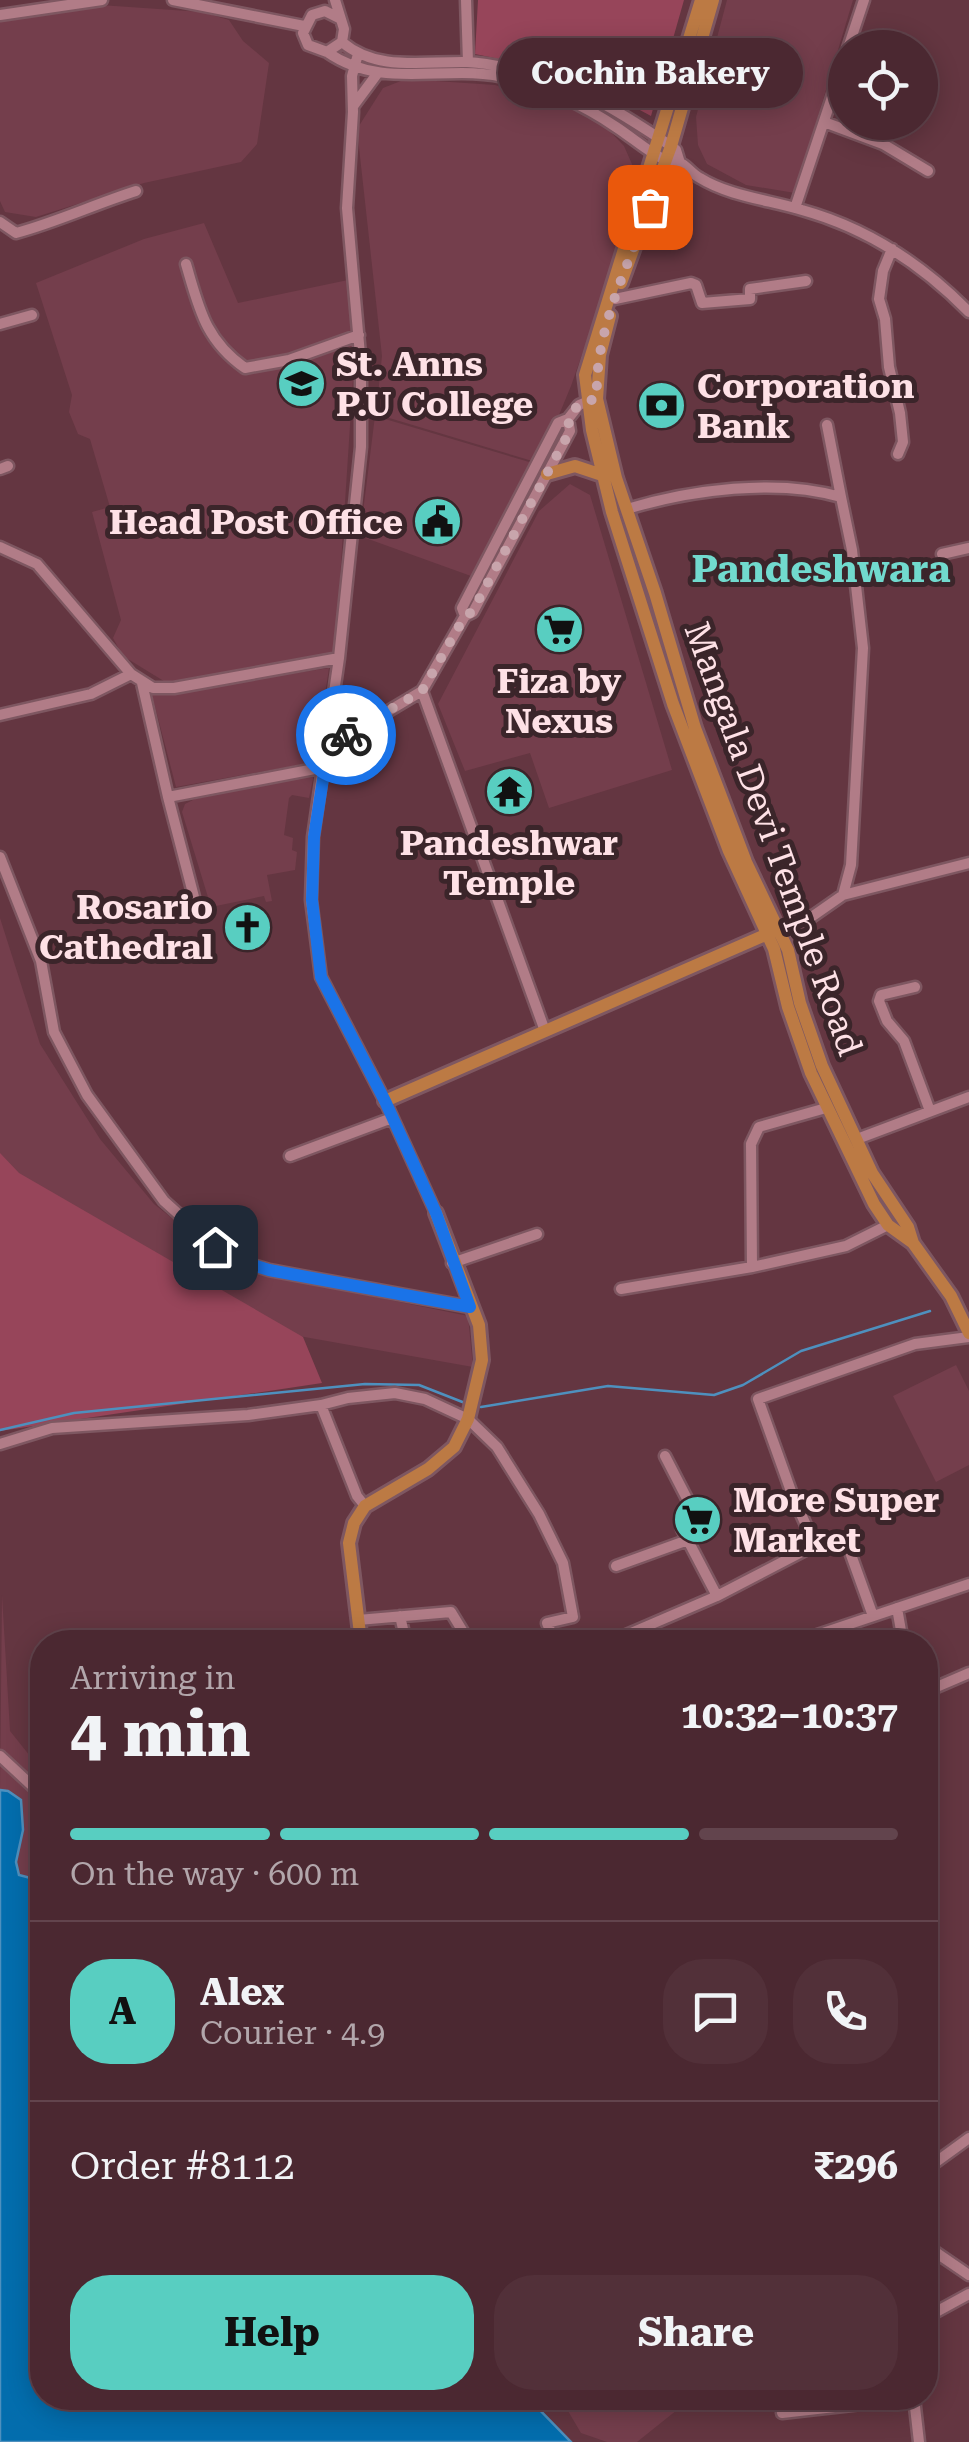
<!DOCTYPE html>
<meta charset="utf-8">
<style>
body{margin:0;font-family:"Roboto Serif",serif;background:#523039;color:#f1f3f6;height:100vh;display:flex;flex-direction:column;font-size:38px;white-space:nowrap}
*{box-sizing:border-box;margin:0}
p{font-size:32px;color:#b2a6ab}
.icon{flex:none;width:55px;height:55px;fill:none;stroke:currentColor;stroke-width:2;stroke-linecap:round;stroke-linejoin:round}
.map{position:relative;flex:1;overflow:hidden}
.sheet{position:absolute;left:30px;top:1630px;width:908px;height:780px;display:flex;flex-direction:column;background:#4b2831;border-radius:40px;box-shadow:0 5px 25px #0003,0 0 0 2px #62444d}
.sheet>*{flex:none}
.buttons{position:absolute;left:828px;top:30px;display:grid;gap:20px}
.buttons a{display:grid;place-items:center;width:110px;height:110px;border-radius:50%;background:#4b2831;box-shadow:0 5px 25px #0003,0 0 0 2px #62444d;font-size:50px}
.pin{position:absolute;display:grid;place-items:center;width:85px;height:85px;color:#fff;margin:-42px;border-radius:20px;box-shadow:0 5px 15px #0006}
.courier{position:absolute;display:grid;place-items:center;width:100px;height:100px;margin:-50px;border:8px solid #1a73e8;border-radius:50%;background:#fff;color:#222;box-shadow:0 2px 12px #0007}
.bubble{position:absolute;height:70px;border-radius:35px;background:#4b2831;box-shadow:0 5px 25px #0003,0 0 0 2px #62444d;font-size:32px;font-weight:700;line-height:70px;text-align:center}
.summary em{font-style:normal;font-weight:700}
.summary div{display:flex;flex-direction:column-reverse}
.summary{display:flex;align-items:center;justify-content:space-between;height:170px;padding:0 40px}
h1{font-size:65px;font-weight:700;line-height:75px}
.bar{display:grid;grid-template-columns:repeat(4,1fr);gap:15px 10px;align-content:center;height:120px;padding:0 40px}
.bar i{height:12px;border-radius:8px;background:#62444d}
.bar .on{background:#58cec1}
.bar p{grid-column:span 4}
.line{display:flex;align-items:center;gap:25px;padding:0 40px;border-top:2px solid #62444d}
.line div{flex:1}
.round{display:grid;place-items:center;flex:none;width:105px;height:105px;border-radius:40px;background:#523039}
.cta{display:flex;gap:20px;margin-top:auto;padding:20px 40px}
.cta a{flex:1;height:115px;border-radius:40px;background:#58cec1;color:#111;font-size:40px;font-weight:700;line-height:115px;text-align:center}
.cta a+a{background:#523039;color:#f1f3f6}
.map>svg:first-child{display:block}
.built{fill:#743e4c}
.green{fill:#97455a}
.water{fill:#036dad;stroke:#4e90be;stroke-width:2.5}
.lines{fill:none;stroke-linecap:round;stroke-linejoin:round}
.stream{stroke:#4e90be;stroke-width:2.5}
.minor-casing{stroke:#7e5761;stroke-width:15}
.major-casing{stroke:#7e5761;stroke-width:18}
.minor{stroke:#b17c87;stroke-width:10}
.major{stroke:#bc7a44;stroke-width:12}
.done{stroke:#c8a5ac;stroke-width:10;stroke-dasharray:0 18}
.route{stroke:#1a73e8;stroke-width:12}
.labels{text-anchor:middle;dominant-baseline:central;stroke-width:10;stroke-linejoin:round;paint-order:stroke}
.poi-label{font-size:35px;font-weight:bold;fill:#fee1e6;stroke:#3b252a;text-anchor:start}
.street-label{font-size:35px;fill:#fee1e6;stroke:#3b252a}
.neighbourhood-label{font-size:38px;font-weight:bold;fill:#71dace;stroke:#3b252a}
</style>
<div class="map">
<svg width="969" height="2442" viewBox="0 0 969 2442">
<rect width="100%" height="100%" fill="#643641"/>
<path class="built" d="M727 0H853L795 193 746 185 707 164 698 145 696 117Z
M100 5 202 12 229 20 243 41 269 63 257 144 241 162 144 183 36 217 5 212 0 201V19Z
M406 79 495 85 564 106 603 124 624 146 635 171 637 197 571 386 539 463 376 414 382 356 357 129 383 88Z
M204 223 238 303 348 280 354 364 335 656 167 683 123 656 113 638 121 620 92 512 110 507 90 439 78 434 69 412 72 395 36 283 144 239Z
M375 416 536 464 471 576 360 536Z
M570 484 590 495 672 770 549 808 530 753 465 771 438 704 539 511Z
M329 668 315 762 176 787 152 695Z
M314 774 309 798 292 795 289 798 284 835 293 838 292 850 297 852 295 870 267 875 272 901 266 902 264 896 211 907 182 812 185 804 195 799Z
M0 918 40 1044 100 1139 154 1204 222 1258 254 1272 468 1316 473 1367 254 1328 0 1270Z
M956 1365 969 1391V1465L936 1482 893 1396Z
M2 1595 10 1731 42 1771V1881L19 1875 16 1862 23 1830 8 1791 0 1790Z
M547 2398H692L637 2442H607L581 2433 568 2411Z"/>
<path class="green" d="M478 0H684L651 116 573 74 475 54Z
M0 1153 19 1173 303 1337 322 1383 0 1431Z"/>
<path class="water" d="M0 1790 8 1791 21 1800 23 1830 16 1862 19 1875 42 1881V2398H460C480 2407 505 2397 528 2398L571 2442H0Z"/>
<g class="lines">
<path class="stream" d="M481 1407 608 1386 714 1395 743 1385 801 1351 930 1311
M0 1430 74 1413 365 1384 419 1385 465 1403"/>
<defs>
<path id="minor" d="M173 0 304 26
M335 0 344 29 342 42 327 52 308 45 303 33 312 15 325 11 339 18
M466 0 468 62
M0 15 102 0
M342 42C377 72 424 61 467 62 489 63 514 69 535 75 583 88 629 118 671 146L676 150 680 163
M848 48 864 0
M327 52C386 93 448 61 512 79 549 89 585 106 616 127 633 138 649 153 667 161 672 163 677 162 682 164 688 167 693 175 700 178 729 196 769 200 802 210 867 228 922 264 969 312
M358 54 352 76 353 112 347 208 361 366V447L339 658 313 837 311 900 321 977 385 1101 436 1213
M354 105 377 74
M824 122 883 144 928 171
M795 208 845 58
M0 222 16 233C57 222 95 204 136 191
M892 249 883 271 879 299 885 319 889 367 900 413 903 442 898 454
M186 264C199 308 205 340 245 368L289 360 359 335
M615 299 691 283 696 285 702 303 750 299V289L806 281
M0 324 32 315
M568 419 570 431 473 612 465 616 462 608 558 423Z
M568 419 579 405 591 400
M827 425 841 497
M0 469 8 466
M627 509C690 490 777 478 841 497L852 550 863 648 851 865 843 895 810 918 778 928
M0 547 37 564 131 674 153 688H174L339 658
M942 554 969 548
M142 683 168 797
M422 691 545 1031
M332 711 360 727
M0 715 91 694 131 674
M328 747 422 691 465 616
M0 857 41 961 54 1032 87 1095 164 1201 215 1247 240 1261 269 1270 470 1307
M843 895 969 863
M194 897 168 797 325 767
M915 987 881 995 879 1001 887 1021 904 1041 930 1111
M857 1139 969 1097
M290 1156 392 1118
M452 1263 537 1234
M752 1267 751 1144 759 1127 826 1108
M621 1289 752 1267 846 1246 888 1225
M321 1405 357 1496 365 1506
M0 1444 52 1428 248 1415 321 1405 348 1398 395 1393 425 1399 468 1419 497 1447 539 1514 563 1563 573 1617 547 1623 555 1642
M665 1456 698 1520 682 1529 717 1596
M815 1545 841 1539 850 1552 873 1616
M616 1566 688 1540
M897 1608 903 1642
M400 1616 406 1642
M358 1620 451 1612 465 1635 481 1642
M610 1642 717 1596 815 1545 792 1494 758 1399 915 1344 969 1337
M796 1642 969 1584
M925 1692 969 1673
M925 1743 932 1765 925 1781
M0 1756 42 1795
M925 2170 969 2138
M925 2245 969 2275
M925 2318 969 2294
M579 2398H581
M914 2398 919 2442
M782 2413 914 2398"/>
<path id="major" d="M701 0 585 375 592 430 612 512 673 704 729 851 774 949 788 1007 811 1073 874 1204 888 1225 913 1243 951 1296 969 1333
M621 283 671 146 713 0
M610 316 600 355 597 399 616 478 655 593 695 728 746 862 788 950 800 1003 822 1066 872 1173 908 1227 913 1243
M547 474 575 466 602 475
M385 1101 772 932
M361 1642 349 1543 354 1523 365 1506 428 1469 454 1447 468 1419 482 1360 479 1325 436 1213"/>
</defs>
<use href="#minor" class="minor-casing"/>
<use href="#major" class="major-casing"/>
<use href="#minor" class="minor"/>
<use href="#major" class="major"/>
</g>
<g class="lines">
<path class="done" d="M346 735 422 691 465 616 472 612 570 431 568 419 578 405 597 398C594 333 627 267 650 207"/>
<path class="route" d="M215 1247 240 1261 269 1270 470 1307 436 1213 385 1101 321 977 312 900 314 837 328 747 346 735"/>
</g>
<defs>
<symbol id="university-disc" viewBox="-11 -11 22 22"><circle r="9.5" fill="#58cec1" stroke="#3b252a"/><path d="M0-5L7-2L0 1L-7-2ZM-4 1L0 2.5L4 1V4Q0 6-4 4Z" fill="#111"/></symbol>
<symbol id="bank-disc" viewBox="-11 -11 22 22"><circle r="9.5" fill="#58cec1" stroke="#3b252a"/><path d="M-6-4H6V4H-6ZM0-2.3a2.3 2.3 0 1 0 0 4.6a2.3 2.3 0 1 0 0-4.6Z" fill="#111"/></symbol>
<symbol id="civic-disc" viewBox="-11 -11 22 22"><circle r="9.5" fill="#58cec1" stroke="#3b252a"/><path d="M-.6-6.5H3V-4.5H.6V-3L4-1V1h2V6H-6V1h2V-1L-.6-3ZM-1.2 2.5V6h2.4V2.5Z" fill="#111"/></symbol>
<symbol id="supermarket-disc" viewBox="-11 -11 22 22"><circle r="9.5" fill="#58cec1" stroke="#3b252a"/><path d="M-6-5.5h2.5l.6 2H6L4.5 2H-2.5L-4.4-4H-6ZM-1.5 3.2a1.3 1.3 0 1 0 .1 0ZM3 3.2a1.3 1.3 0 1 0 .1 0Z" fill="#111"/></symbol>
<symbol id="temple-disc" viewBox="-11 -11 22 22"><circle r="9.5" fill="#58cec1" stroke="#3b252a"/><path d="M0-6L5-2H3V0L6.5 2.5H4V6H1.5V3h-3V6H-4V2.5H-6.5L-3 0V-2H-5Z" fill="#111"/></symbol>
<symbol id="church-disc" viewBox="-11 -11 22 22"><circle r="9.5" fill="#58cec1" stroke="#3b252a"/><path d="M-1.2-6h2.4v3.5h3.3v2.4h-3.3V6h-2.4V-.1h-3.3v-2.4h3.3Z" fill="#111"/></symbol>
</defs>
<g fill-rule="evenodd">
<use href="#university-disc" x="274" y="356" width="55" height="55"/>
<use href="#bank-disc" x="634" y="378" width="55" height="55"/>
<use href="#civic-disc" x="410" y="494" width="55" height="55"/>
<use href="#supermarket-disc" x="532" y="602" width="55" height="55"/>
<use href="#temple-disc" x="482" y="764" width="55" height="55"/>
<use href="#church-disc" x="220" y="900" width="55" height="55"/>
<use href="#supermarket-disc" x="670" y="1492" width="55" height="55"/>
</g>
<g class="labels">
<g class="poi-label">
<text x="336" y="364">St. Anns<tspan x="336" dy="40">P.U College</tspan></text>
<text x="697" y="386">Corporation<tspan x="697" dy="40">Bank</tspan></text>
<text x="403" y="522" text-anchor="end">Head Post Office</text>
<text x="559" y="681" text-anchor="middle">Fiza by<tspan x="559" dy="40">Nexus</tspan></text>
<text x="509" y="843" text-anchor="middle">Pandeshwar<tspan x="509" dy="40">Temple</tspan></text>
<text x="213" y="907" text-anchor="end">Rosario<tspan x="213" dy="40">Cathedral</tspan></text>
<text x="733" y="1500">More Super<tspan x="733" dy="40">Market</tspan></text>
</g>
<g class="street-label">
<text transform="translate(773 839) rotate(70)">Mangala Devi Temple Road</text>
</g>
<g class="neighbourhood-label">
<text x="821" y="569">Pandeshwara</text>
</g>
</g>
</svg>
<div class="buttons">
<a><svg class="icon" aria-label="locate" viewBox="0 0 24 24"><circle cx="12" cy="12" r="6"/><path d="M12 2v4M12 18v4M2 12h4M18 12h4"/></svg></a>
</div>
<div class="pin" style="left:650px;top:207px;background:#ea580c"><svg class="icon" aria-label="bag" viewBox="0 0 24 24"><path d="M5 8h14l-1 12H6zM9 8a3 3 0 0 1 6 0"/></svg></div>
<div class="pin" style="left:215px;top:1247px;background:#1f2937"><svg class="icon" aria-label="home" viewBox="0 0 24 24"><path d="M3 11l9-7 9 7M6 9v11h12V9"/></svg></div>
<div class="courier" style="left:346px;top:735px"><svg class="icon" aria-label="bike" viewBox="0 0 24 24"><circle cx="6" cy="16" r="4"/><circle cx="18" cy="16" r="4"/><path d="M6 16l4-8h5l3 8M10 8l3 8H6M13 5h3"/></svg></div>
<div class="bubble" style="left:498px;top:38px;width:305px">Cochin Bakery</div>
<section class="sheet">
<div class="summary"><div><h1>4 min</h1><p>Arriving in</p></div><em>10:32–10:37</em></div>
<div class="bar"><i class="on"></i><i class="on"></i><i class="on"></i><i></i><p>On the way · 600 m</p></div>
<div class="line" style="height:180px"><b class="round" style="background:#58cec1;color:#111">A</b><div><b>Alex</b><p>Courier · 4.9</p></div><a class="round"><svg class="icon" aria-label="chat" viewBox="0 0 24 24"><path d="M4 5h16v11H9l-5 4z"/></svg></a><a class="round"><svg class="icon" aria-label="phone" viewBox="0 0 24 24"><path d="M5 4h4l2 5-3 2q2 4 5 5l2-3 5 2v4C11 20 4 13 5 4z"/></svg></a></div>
<div class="line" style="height:130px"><div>Order #8112</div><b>₹296</b></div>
<div class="cta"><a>Help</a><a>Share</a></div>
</section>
</div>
